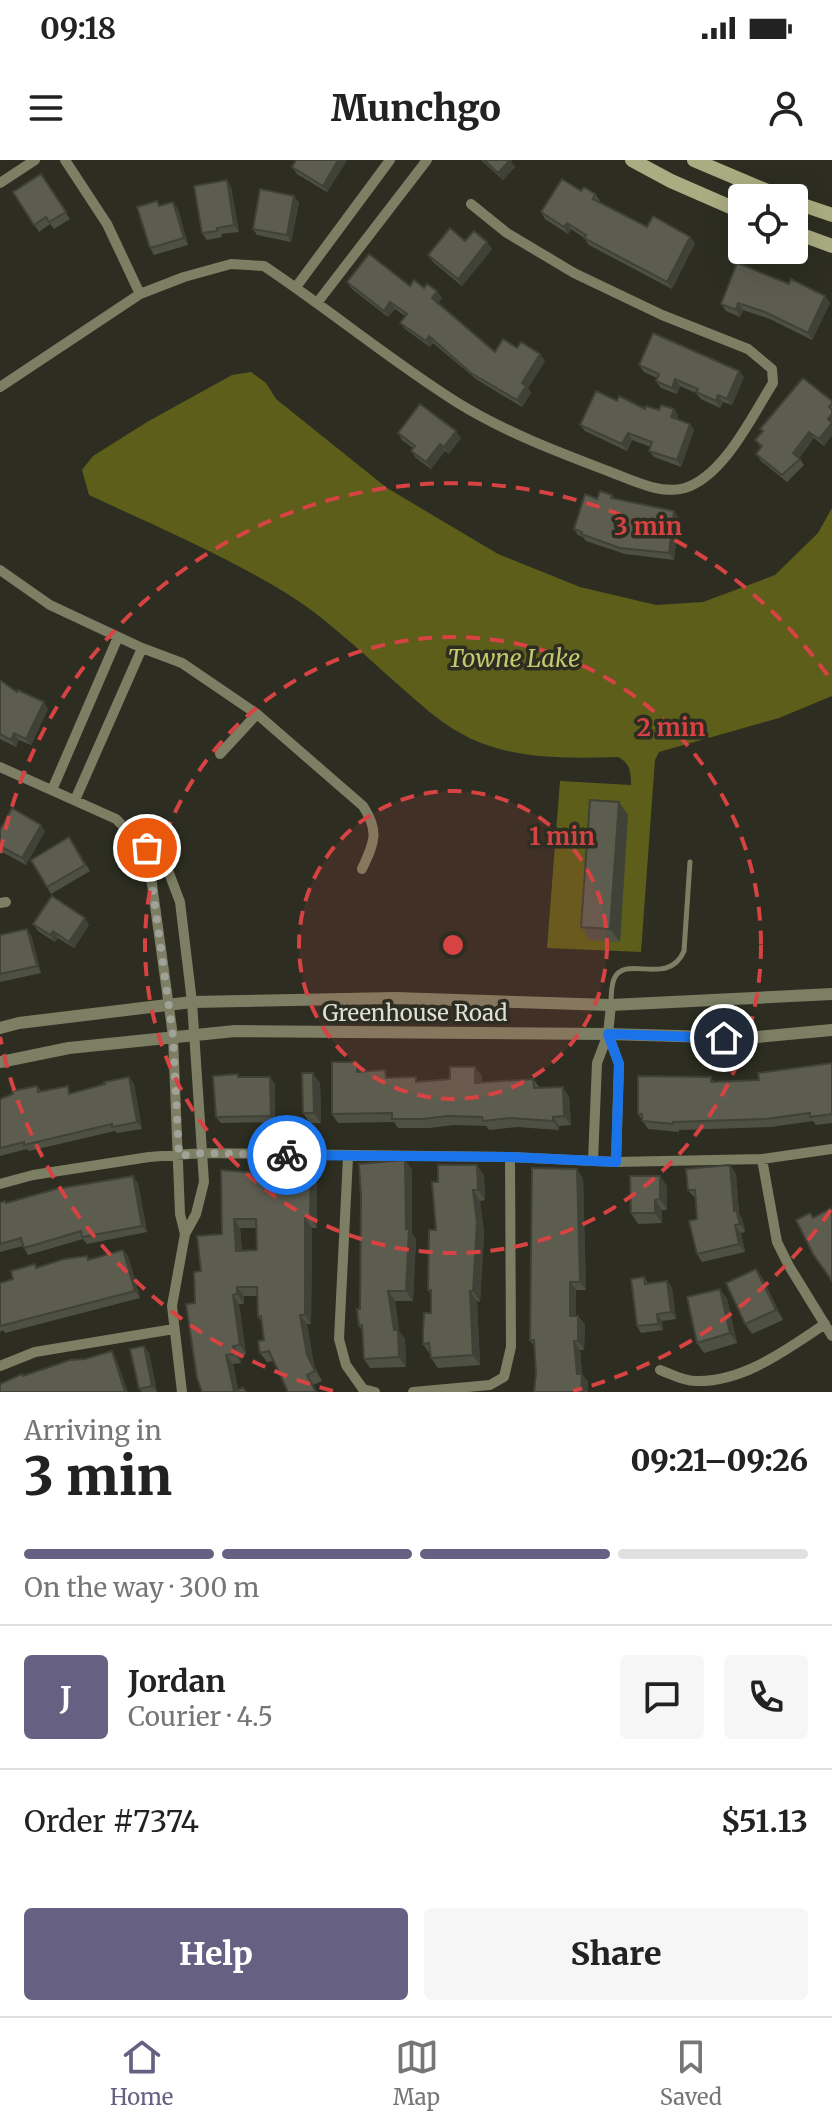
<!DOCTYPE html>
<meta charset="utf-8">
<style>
body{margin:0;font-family:Merriweather,serif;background:#f6f6f6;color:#222;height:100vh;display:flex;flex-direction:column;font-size:30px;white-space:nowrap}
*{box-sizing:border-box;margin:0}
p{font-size:26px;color:#767676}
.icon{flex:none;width:44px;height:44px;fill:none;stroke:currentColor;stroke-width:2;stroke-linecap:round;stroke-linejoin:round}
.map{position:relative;height:1232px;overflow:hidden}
.details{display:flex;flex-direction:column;background:#fff;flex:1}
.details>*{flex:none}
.buttons{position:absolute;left:728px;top:24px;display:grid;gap:16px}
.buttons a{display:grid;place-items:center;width:80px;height:80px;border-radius:8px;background:#fff;box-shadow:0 8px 32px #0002;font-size:40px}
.pin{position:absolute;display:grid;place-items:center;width:68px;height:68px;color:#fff;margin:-34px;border:4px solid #fff;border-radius:50%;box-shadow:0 2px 8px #0007}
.courier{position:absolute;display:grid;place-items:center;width:80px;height:80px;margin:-40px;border:6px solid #1a73e8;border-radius:50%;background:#fff;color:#222;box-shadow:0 2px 10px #0007}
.head em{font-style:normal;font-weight:800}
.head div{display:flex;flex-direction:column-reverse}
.head{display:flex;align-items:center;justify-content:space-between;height:136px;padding:0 24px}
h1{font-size:52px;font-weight:800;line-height:60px}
.bar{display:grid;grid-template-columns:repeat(4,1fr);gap:12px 8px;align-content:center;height:96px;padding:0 24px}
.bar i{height:10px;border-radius:6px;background:#e0e0e0}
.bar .selected{background:#666082}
.bar p{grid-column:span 4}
.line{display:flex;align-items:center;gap:20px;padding:0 24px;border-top:2px solid #e0e0e0}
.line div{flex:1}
.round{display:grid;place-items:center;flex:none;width:84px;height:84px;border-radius:8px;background:#f6f6f6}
.primary-button{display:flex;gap:16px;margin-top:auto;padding:16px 24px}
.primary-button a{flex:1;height:92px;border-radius:8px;background:#666082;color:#fff;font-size:32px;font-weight:800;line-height:92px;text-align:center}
.primary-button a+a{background:#f6f6f6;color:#222}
.status{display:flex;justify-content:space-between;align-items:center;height:56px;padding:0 40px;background:#fff;direction:ltr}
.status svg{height:22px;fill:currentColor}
header{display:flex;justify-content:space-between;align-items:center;height:104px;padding:0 24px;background:#fff;font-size:36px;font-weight:800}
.menu{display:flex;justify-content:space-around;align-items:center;height:112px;border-top:2px solid #e0e0e0;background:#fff;font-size:22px;color:#767676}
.menu a{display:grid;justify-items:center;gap:4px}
.menu .selected{color:#666082}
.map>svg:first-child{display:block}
.forest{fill:#5c5e1a}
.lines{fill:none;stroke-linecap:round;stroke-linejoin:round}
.service{stroke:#7d7f64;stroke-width:5}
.minor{stroke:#7d7f64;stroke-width:10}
.tertiary{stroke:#7d7f64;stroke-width:12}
.secondary{stroke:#aaad81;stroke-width:14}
.wall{fill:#4f5044;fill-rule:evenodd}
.shaded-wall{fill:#404137}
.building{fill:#5c5d4f;stroke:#404137;stroke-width:2;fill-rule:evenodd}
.done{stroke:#a0a197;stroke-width:8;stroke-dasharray:0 14.4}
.route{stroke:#1a73e8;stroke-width:10}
.ring{fill:none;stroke:#d74342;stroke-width:4;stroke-dasharray:14 10}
.labels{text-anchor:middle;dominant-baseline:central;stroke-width:7;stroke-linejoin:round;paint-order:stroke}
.street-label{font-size:22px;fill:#dedfd7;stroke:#2d2e21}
.water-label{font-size:24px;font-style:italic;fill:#c4c96b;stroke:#2d2e21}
.centre{fill:#d74342;stroke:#2d2e21;stroke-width:4}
.ring-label{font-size:24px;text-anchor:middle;font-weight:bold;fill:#d74342;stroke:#2d2e21;stroke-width:7;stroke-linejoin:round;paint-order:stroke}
</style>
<div class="status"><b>09:18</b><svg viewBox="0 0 49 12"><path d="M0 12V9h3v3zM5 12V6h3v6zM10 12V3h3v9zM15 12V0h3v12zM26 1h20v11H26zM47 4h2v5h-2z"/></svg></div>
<header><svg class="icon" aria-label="menu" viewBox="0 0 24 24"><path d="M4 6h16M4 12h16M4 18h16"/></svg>Munchgo<svg class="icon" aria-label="person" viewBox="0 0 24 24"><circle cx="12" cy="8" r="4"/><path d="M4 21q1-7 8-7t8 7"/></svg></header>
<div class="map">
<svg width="832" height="1232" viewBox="0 0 832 1232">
<rect width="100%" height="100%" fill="#2d2e21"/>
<path class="forest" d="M251 212 266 223 276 239 387 328 498 394 580 427 656 445 703 442 775 415 818 373 832 348V536L779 558 659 592 655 600 641 792 547 788 560 621 631 625C631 612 630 603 618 597 573 598 527 600 484 584 448 571 424 547 395 522 364 494 321 454 286 433 224 395 155 366 89 335L82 310 93 296 147 262 232 215Z"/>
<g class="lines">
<path class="service" d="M611 845C611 837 611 826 614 819 625 793 668 828 684 791L690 702"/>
<path class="minor" d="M65 0 107 64 140 134
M0 23 35 0
M296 127 390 0
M317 143 427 0
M0 227 140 134 184 117 231 104 264 106C330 150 391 201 458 243 505 272 558 292 608 311 631 320 661 335 685 328 724 316 752 256 773 223L772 209 748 189 662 155 574 113 507 73 471 44
M0 410 50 445 142 488 182 503 257 554 363 646C380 672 374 683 362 709
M220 594 257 554
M0 607 116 659 169 713 180 742 192 842 204 1022 196 1054 185 1074 172 1146 182 1232
M52 630 118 477
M75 640 142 488
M147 688 173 876 180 1054 185 1074
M0 743 6 742
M608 874 619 904 616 1002
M348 997 339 1179 346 1205 363 1229 375 1232
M762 999 777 1082 789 1106 832 1176
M593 1001 597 903 608 874 611 845
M0 1024 33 1015 149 997 202 993 510 997 616 1002 762 999 832 989
M0 1206 35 1192 174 1169
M660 1210C671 1214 683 1221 695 1221 743 1223 787 1189 825 1164
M413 1232 490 1225 504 1217 511 1187 510 997"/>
<path class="tertiary" d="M0 868 19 863 192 842 395 838 611 845 832 834
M0 902 69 888 235 871 608 874 747 878 832 870"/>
<path class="secondary" d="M632 0 671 21 742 52
M694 0 784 38
M794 42 832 55
M794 72 832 86"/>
</g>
<path class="wall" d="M347 0 327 32 297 14 292 7Z
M481 0H512L511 2 515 7 503 20Z
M41 14 70 59 54 69 50 64 39 72 13 32Z
M231 27 239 72 221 74 222 77 207 80 202 73Z
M581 31 595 34 600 41 599 42 647 67 690 77 695 83 672 129 589 85 584 78 571 69 568 74 545 59 541 52Z
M294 36 299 43 291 82 257 75 253 69Z
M157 41 161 46 173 42 178 49 188 85 154 95 150 88Z
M465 81 487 82 492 89 462 126 433 102 428 95Z
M347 122 410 126 437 131 442 138 438 143 495 192 517 188 545 201 528 228 531 233 522 247 476 219 433 183 430 187 405 169 400 163 405 156 395 149 388 157 352 129Z
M789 124 825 136 830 143 812 180 770 159 743 150 740 157 726 151 721 144Z
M639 205 744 217 732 245 723 242 720 248 701 239 696 233 680 226 677 234 661 228 656 221 657 218 644 212Z
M617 241 645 249 659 250 674 249 678 256 677 259 690 264 694 270 681 307 654 297 649 291 651 287 632 280 627 291 585 271 580 265Z
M832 241V275L824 286 814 278 799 298 804 305 787 322 761 301 756 294 761 288 755 280 762 272 760 269Z
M398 273 461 278 449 294 445 291 431 309 416 298 411 291 413 288 402 280Z
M612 335 615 339 679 358 674 400 625 394 586 381 583 377 578 375 574 369 597 339Z
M0 520 17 532 48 549 31 585 19 580 16 587 0 579Z
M628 655 620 782 590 780 581 767Z
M0 670 45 671 26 705 4 693H0Z
M74 684 90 711 51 734 47 727Z
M33 764 89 765 74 788 58 778 55 782 38 771Z
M0 775H31L41 813 0 822Z
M832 903V963L816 965 813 961 771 967 679 970V972L648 969 638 954 711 917 714 922 759 920Z
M364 912 390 918 419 922 482 916 481 922 533 919 540 928 569 936 571 965 559 966V970L517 967 489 970 486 966 454 965 429 968H398L394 962 338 963 332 954Z
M238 914 240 917 275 924V962L221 963 216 957Z
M129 917 134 924 142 969 117 973 115 971 29 991 27 989 0 996V939L37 926 41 931 72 933Z
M320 923 321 963H310L303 953Z
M405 1000 412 1010V1074L416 1079 413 1141H395L399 1171 405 1179 406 1207 370 1208 364 1199 363 1171 359 1166 360 1149Z
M730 1005 736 1014 739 1054 742 1058 745 1072 741 1073 745 1092 702 1102 697 1094V1059L695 1038 688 1030Z
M221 1010 317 1018V1068H312L311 1164H307L314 1205 322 1221 313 1225 274 1201 267 1202 260 1193 264 1180 261 1161 258 1157 257 1136H244V1144H239L246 1194 240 1196 241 1203 233 1204 238 1230 246 1232H202L195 1143 201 1111 222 1074ZM240 1068H257V1090L242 1091Z
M484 1015 485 1040 480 1041 484 1072 482 1108 480 1142 477 1141 480 1205 438 1208 431 1198 430 1194 423 1184 431 1153V1134L428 1130 436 1070 438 1022Z
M583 1018 586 1130H576V1156H578L585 1165 584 1190H580L582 1214 588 1222V1232H534L536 1213 534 1186 530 1180Z
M138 1023 147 1072 87 1084 83 1079 28 1095 23 1086 0 1092V1043H7Z
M667 1026V1050H662V1063L638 1064 631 1053Z
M87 1096 89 1099 128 1096 140 1138 5 1173 3 1170 0 1172V1123L13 1119 37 1107Z
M756 1109 763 1119 783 1160 752 1174 745 1164Z
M644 1117 648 1123 667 1121 672 1128 676 1159 662 1161 663 1170 641 1173 637 1166Z
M720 1129 727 1139 737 1183 704 1193 697 1183Z
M144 1186 149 1193 157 1232H142L139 1229Z"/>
<path class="shaded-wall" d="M338 0H347L327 32 323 26Z
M508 0H512L511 2 515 7 503 20 498 13Z
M227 20 231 27 239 72 234 65Z
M294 36 299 43 291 82 287 75Z
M173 42 178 49 188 85 184 78Z
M567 63 571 69 568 74 564 67Z
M690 77 695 83 672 129 667 122Z
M487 82 492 89 462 126 458 119Z
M437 131 442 138 437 145 432 138Z
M825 136 830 143 812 180 808 173Z
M390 142 395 149 388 157 384 151Z
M738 143 743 150 740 157 736 150Z
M429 176 433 183 430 187 426 181Z
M540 194 545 201 528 228 531 233 522 247 517 240 522 223Z
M739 211 744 217 732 245 727 239Z
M675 219 680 226 677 234 672 228Z
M718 235 723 242 720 248 716 241Z
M674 249 678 256 676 264 671 257Z
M832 254V275L824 286 819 279 828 259Z
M690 264 694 270 681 307 677 300Z
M456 271 461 278 449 294 444 287Z
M809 272 814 278 797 300 793 293Z
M628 273 632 280 627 291 622 284Z
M440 284 445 291 431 309 426 302Z
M674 351 679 358 674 400 669 393Z
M44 542 48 549 31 585 26 579Z
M14 573 19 580 16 587 11 580Z
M619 642 628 655 620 782 610 769Z
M41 665 45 671 26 705 22 698Z
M85 758 89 765 74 788 69 782Z
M27 769 31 775 41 813 37 806Z
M53 771 58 778 55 782 50 775Z
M357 902 364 911 357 912Z
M475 907 482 916 481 932 475 923Z
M313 913 320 923 321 963 314 953Z
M129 917 134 924 142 969 137 962Z
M270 917 275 924V962L271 956Z
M563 927 569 936 571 965 564 956Z
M553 957 559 966V970L553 961Z
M405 1000 412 1010V1074L416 1079 413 1141 406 1131Z
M477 1005 484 1015 485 1040 478 1030Z
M730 1005 736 1014 739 1054 742 1058 745 1072 740 1064 734 1051Z
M311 1008 317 1018V1068L310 1058Z
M577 1009 583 1018 586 1130 580 1122Z
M133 1016 138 1023 147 1072 142 1066Z
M660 1016 667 1026V1050L660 1039Z
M473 1030 480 1041 484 1072 480 1142 473 1131Z
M655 1040 662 1050V1063L655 1053Z
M305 1058 312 1068 311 1164 305 1155Z
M234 1059 240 1068 242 1101 236 1091Z
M735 1065 741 1073 745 1092 739 1084Z
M123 1090 128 1096 140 1138 135 1131Z
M756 1109 763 1119 783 1160 776 1150Z
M667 1121 672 1128 676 1159 671 1152Z
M570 1122 576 1130V1164L570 1156Z
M237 1127 244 1136V1144L237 1134Z
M720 1129 727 1139 737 1183 730 1173Z
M388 1131 395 1141 399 1171 405 1179 406 1207 399 1197 394 1170Z
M470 1131 477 1141 480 1205 473 1195Z
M233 1135 239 1144 246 1194 240 1185Z
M657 1154 662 1161 663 1170 658 1164Z
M300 1155 307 1164 314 1205 322 1221 315 1211 307 1195Z
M578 1156 585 1165 584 1190 578 1181Z
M574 1181 580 1190 582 1214 588 1222V1232H581L577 1214Z
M144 1186 149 1193 157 1232 152 1226Z
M233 1186 240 1196 241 1203 235 1194Z
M112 1191 116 1198 128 1232H125Z
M226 1195 233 1204 239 1232H235Z"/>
<path class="building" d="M296 0H338L323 26 292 7Z
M484 0H510L498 13Z
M41 14 66 52 49 62 46 57 34 65 13 32Z
M562 19 581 31 584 27 595 34 593 39 647 67 653 56 690 77 667 122 584 78 586 75 567 63 564 67 541 52Z
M227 20 234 65 217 68V71L202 73 194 26Z
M260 29 294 36 287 75 253 69Z
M157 41 159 46 173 42 184 78 150 88 137 47Z
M450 68 465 81 474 71 487 82 458 119 428 95Z
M369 94 410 126 414 120 424 128 427 124 437 131 432 138 495 192 503 179 517 188 521 182 540 194 522 223 526 226 517 240 471 213 429 176 426 181 400 163 407 154 390 142 384 151 347 122Z
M737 103 789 124 791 119 825 136 808 173 765 152 738 143 736 150 721 144Z
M653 173 739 211 727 239 718 235 716 241 696 232 698 229 675 219 672 228 656 221 659 214 639 205Z
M803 218 832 241V243L829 247 832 250V254L828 259 832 263 819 279 809 272 793 293 800 299 782 315 756 294 762 286 755 280 763 271 760 269Z
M596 231 617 241 619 236 645 249 646 246 659 250 661 245 674 249 671 257 690 264 677 300 649 291 652 282 628 273 622 284 580 265Z
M420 244 456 271 444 287 440 284 426 302 411 291 415 286 398 273Z
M600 331 612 335 611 338 674 351 669 393 620 388 581 374 582 372 574 369 585 334 597 339Z
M0 520 17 532 18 530 44 542 26 579 14 573 11 580 0 574Z
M590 640 619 642 610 769 581 767Z
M12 648 41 665 22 698 0 686V670Z
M69 677 85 705 47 727 31 700Z
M52 736 85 758 69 782 53 771 50 775 33 764Z
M27 769 37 806 0 814V775Z
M332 902H357V912L385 910 386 918 416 917V922L450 919V907H475V923L533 919 534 928 563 927 564 956 553 957V961L510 958 483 961 482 957 448 956 423 959H392V953L332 954Z
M832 903V954L810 957V953L766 959 673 962V964L642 961V954H638V916L711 917V922L759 920 758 913Z
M302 913H313L314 953H303Z
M238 914V917H270L271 956 216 957 213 916Z
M129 917 137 962 112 967V964L24 985V982L0 988V939L13 934 12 931 37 926 38 932 68 926 69 934 105 924 104 922Z
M405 1000 406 1069H409L406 1131H388L394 1170H398L399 1197 364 1199 362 1165 359 1166 357 1149H360L361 1036 359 1004Z
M438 1005H477L478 1030H473L477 1062 475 1098 473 1131H470L473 1195 431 1198 429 1183 423 1184V1173L424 1153H431V1130H428L429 1070H436L432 1022H438Z
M730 1005 734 1051 736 1050 740 1064 735 1065 739 1084 697 1094 689 1061 697 1059 695 1030H688L686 1009Z
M311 1008 310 1058H305V1155H300L307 1195 315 1211 307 1215 316 1232H288L269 1191 260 1193 258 1181 264 1180 261 1156 258 1157 257 1127H237V1134L233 1135 240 1185 233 1186 235 1194 226 1195 234 1231 243 1228 246 1232H202L197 1218 186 1144 195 1143 194 1112 201 1111 197 1076 222 1074 221 1010 246 1012ZM234 1059H256L257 1090 236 1091Z
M532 1008 577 1009 580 1122H570V1156H578V1181H574L577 1214H582L581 1232H534L536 1213 534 1180H530Z
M133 1016 142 1066 82 1077 81 1071 24 1088 21 1078 0 1084V1043L5 1041 6 1043 56 1029Z
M630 1016H660V1039L655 1040V1053H631Z
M832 1048V1121L813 1094 796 1060 810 1053 813 1058Z
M123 1090 135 1131 0 1166V1123L13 1119 11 1111 35 1104 36 1108 64 1099 87 1096 88 1100Z
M756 1109 776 1150 745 1164 726 1123Z
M644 1117 645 1124 667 1121 671 1152 657 1154 658 1164 637 1166 631 1119Z
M720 1129 730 1173 697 1183 687 1137Z
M144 1186 152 1226 139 1229 130 1189Z
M112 1191 125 1232H0V1224L22 1214 23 1216 70 1200 85 1199Z"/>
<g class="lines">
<path class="done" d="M147 688 173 876 179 996 202 993 287 995"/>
<path class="route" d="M287 995 510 997 616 1002 619 904 608 874 724 878"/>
</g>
<circle cx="453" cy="785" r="154" fill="#d74342" fill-opacity=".12"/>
<g class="ring">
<circle cx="453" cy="785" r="154"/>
<circle cx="453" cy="785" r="308"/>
<path d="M831 1050A462 462 0 0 1 573 1231M333 1231A462 462 0 0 1 0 877M0 693A462 462 0 0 1 831 520"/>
</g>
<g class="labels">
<g class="street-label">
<text x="415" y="853">Greenhouse Road</text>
</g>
<g class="water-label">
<text x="514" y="498">Towne Lake</text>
</g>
</g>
<circle cx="453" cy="785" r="12" class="centre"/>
<g class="ring-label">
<text x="648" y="375">3 min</text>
<text x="671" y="576">2 min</text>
<text x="562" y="685">1 min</text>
</g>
</svg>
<div class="buttons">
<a><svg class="icon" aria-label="locate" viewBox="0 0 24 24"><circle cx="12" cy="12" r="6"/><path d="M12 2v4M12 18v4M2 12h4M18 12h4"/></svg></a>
</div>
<div class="pin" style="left:147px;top:688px;background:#ea580c"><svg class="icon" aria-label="bag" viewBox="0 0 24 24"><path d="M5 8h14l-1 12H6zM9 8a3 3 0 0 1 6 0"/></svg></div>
<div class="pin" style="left:724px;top:878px;background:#1f2937"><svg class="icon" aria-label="home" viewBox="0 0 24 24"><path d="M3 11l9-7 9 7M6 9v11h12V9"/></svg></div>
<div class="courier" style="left:287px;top:995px"><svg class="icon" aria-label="bike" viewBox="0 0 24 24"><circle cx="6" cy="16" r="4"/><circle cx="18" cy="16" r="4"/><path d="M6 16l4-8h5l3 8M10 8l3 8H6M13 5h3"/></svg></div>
</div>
<section class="details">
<div class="head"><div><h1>3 min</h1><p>Arriving in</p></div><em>09:21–09:26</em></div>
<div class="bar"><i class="selected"></i><i class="selected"></i><i class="selected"></i><i></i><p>On the way · 300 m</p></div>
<div class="line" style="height:144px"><b class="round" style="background:#666082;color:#fff">J</b><div><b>Jordan</b><p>Courier · 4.5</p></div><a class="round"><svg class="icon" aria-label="chat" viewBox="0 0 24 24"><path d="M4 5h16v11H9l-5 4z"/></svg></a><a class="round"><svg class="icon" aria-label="phone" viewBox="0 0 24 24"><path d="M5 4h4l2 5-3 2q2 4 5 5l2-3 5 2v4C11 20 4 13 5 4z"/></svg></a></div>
<div class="line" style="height:104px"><div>Order #7374</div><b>$51.13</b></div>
<div class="primary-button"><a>Help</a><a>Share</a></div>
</section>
<nav class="menu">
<a class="selected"><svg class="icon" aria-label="home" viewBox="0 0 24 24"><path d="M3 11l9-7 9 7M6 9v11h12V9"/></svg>Home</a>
<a><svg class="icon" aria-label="map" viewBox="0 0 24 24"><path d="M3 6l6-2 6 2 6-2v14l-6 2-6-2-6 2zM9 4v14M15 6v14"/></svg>Map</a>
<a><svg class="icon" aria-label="saved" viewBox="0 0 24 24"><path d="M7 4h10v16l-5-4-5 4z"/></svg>Saved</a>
</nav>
